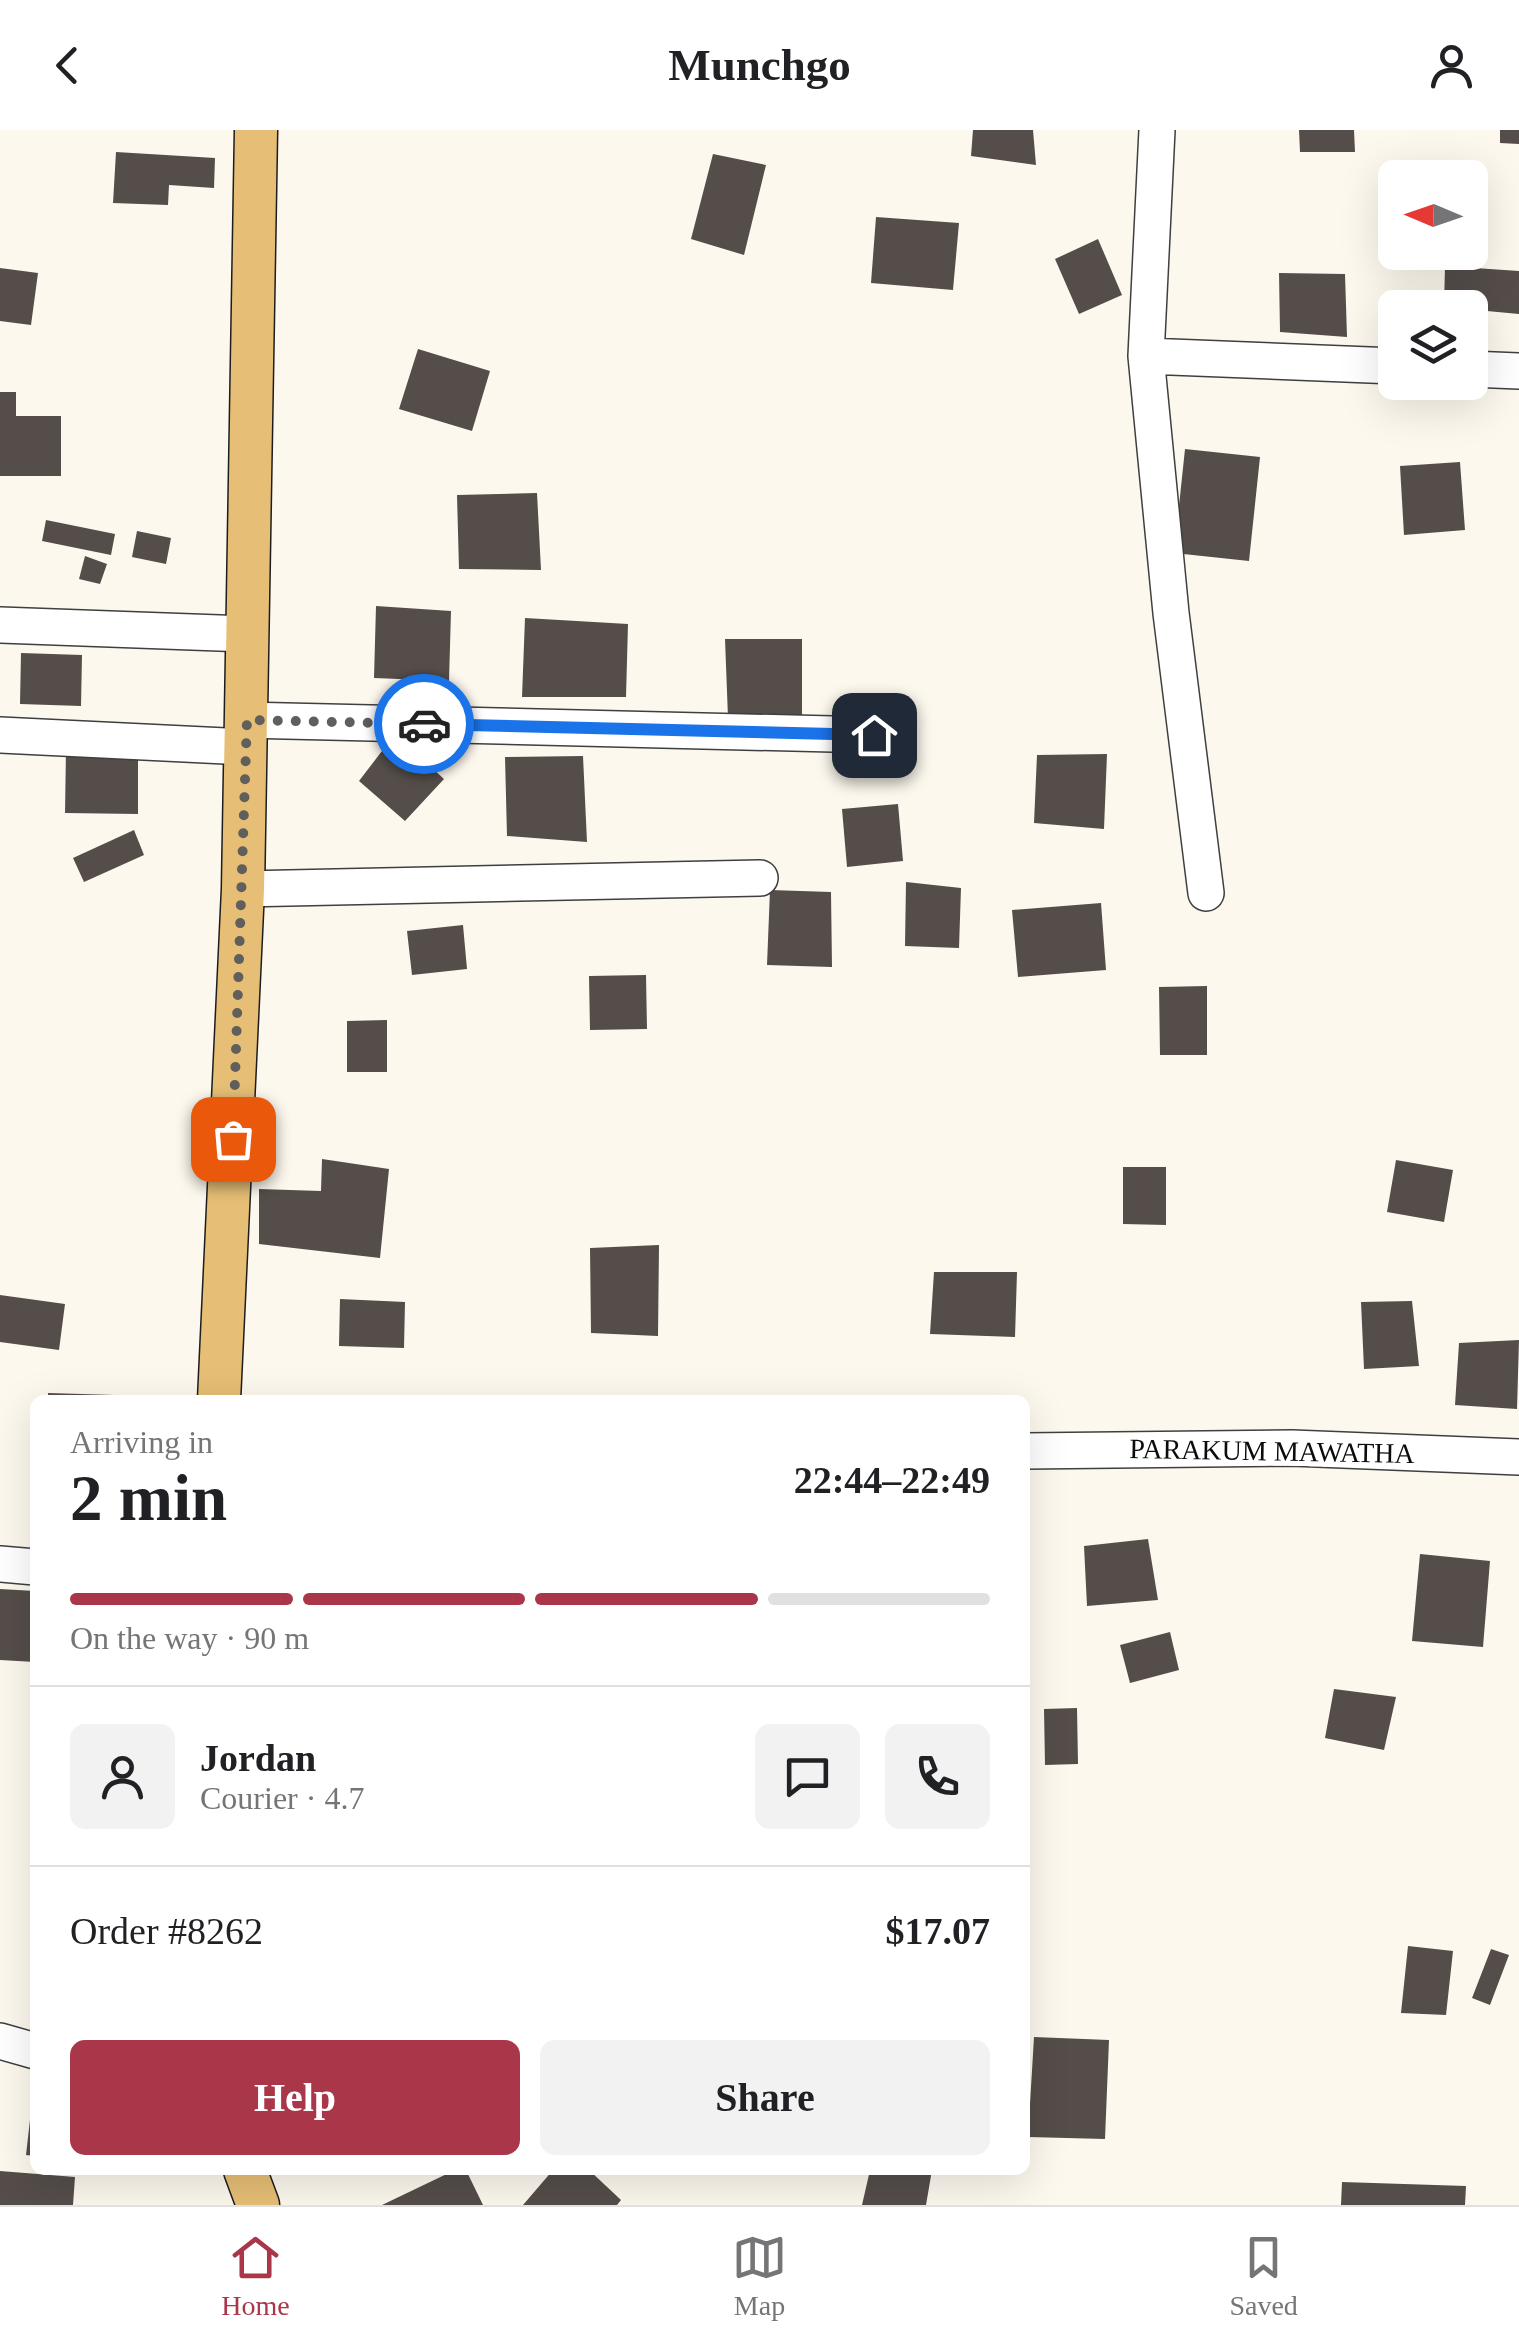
<!DOCTYPE html>
<meta charset="utf-8">
<style>
body{margin:0;font-family:Georgia,serif;background:#f2f2f2;color:#202124;height:100vh;display:flex;flex-direction:column;font-size:38px;white-space:nowrap}
*{box-sizing:border-box;margin:0}
p{font-size:32px;color:#757577}
.icon{flex:none;width:55px;height:55px;fill:none;stroke:currentColor;stroke-width:2;stroke-linecap:round;stroke-linejoin:round}
.map{position:relative;flex:1;overflow:hidden}
.side{position:absolute;left:30px;top:1265px;width:1000px;height:780px;display:flex;flex-direction:column;background:#fff;border-radius:15px;box-shadow:0 10px 40px #0002}
.side>*{flex:none}
.needle{width:65px;rotate:272deg}
.fabs{position:absolute;left:1378px;top:30px;display:grid;gap:20px}
.fabs a{display:grid;place-items:center;width:110px;height:110px;border-radius:15px;background:#fff;box-shadow:0 10px 40px #0002;font-size:50px}
.pin{position:absolute;display:grid;place-items:center;width:85px;height:85px;color:#fff;margin:-42px;border-radius:20px;box-shadow:0 5px 15px #0006}
.courier{position:absolute;display:grid;place-items:center;width:100px;height:100px;margin:-50px;border:8px solid #1a73e8;border-radius:50%;background:#fff;color:#222;box-shadow:0 2px 12px #0007}
.headline em{font-style:normal;font-weight:700}
.headline div{display:flex;flex-direction:column-reverse}
.headline{display:flex;align-items:center;justify-content:space-between;height:170px;padding:0 40px}
h1{font-size:65px;font-weight:700;line-height:75px}
.bar{display:grid;grid-template-columns:repeat(4,1fr);gap:15px 10px;align-content:center;height:120px;padding:0 40px}
.bar i{height:12px;border-radius:8px;background:#e0e0e0}
.bar .on{background:#aa3749}
.bar p{grid-column:span 4}
.line{display:flex;align-items:center;gap:25px;padding:0 40px;border-top:2px solid #e0e0e0}
.line div{flex:1}
.round{display:grid;place-items:center;flex:none;width:105px;height:105px;border-radius:15px;background:#f2f2f2}
.action{display:flex;gap:20px;margin-top:auto;padding:20px 40px}
.action a{flex:1;height:115px;border-radius:15px;background:#aa3749;color:#fff;font-size:40px;font-weight:700;line-height:115px;text-align:center}
.action a+a{background:#f2f2f2;color:#202124}
header{display:flex;justify-content:space-between;align-items:center;height:130px;padding:0 40px;background:#fff;font-size:45px;font-weight:700}
.tab-bar{display:flex;justify-content:space-around;align-items:center;height:140px;border-top:2px solid #e0e0e0;background:#fff;font-size:28px;color:#757577}
.tab-bar a{display:grid;justify-items:center;gap:5px}
.tab-bar .on{color:#aa3749}
.map>svg:first-child{display:block}
.building{fill:#544d4a}
.lines{fill:none;stroke-linecap:round;stroke-linejoin:round}
.minor-casing{stroke:#3f3f3f;stroke-width:38}
.major-casing{stroke:#1d1d1d;stroke-width:45}
.minor{stroke:#fff;stroke-width:35}
.major{stroke:#e6be75;stroke-width:42}
.done{stroke:#605f5b;stroke-width:10;stroke-dasharray:0 18}
.route{stroke:#1a73e8;stroke-width:12}
.labels{text-anchor:middle;dominant-baseline:central;stroke-width:10;stroke-linejoin:round;paint-order:stroke}
.street-label{font-size:28px;fill:#0c0c0c;stroke:#fff}
</style>
<header><svg class="icon" aria-label="back" viewBox="0 0 24 24"><path d="M15 5l-7 7 7 7"/></svg>Munchgo<svg class="icon" aria-label="person" viewBox="0 0 24 24"><circle cx="12" cy="8" r="4"/><path d="M4 21q1-7 8-7t8 7"/></svg></header>
<div class="map">
<svg width="1519" height="2075" viewBox="0 0 1519 2075">
<rect width="100%" height="100%" fill="#fdf8ee"/>
<path class="building" d="M973 0H1033L1036 35 971 26Z
M1299 0H1354L1355 22H1300Z
M1500 0H1519V14L1500 13Z
M116 22 215 28 214 58 169 55 168 75 113 73Z
M713 24 766 35 744 125 691 109Z
M876 87 959 93 953 160 871 153Z
M1098 109 1122 165 1079 184 1055 129Z
M1445 136 1519 141V184L1444 177Z
M0 138 38 143 31 195 0 191Z
M1279 143 1345 144 1347 207 1280 202Z
M418 219 490 241 472 301 399 279Z
M0 262H16V286H61V346H0Z
M1185 319 1260 327 1249 431 1174 423Z
M1460 332 1465 400 1404 405 1400 336Z
M537 363 541 440 459 439 457 365Z
M46 390 115 404 111 425 42 411Z
M137 401 171 408 166 434 132 427Z
M85 426 107 434 100 454 79 449Z
M376 476 451 481 449 551 374 548Z
M525 488 628 494 626 567H522Z
M725 509H802V589L728 588Z
M21 523 82 525 81 576 20 574Z
M395 604 444 649 405 691 359 651Z
M66 619 138 620V684L65 683Z
M1107 624 1104 699 1034 693 1037 625Z
M583 626 587 712 507 706 505 627Z
M898 674 903 731 847 737 842 679Z
M134 700 144 725 84 752 73 728Z
M906 752 961 758 959 818 905 816Z
M770 760 831 762 832 837 767 835Z
M1101 773 1106 840 1018 847 1012 780Z
M463 795 467 839 412 845 407 801Z
M646 845 647 899 590 900 589 846Z
M1207 856V925H1160L1159 857Z
M387 890V942H347V891Z
M322 1029 389 1039 380 1128 259 1114V1059L321 1061Z
M1396 1030 1453 1040 1444 1092 1387 1082Z
M1123 1037H1166V1095L1123 1094Z
M659 1115 658 1206 591 1203 590 1118Z
M934 1142H1017L1015 1207 930 1204Z
M0 1165 65 1174 59 1220 0 1212Z
M340 1169 405 1172 404 1218 339 1216Z
M1412 1171 1419 1236 1364 1239 1361 1172Z
M1519 1210 1517 1279 1455 1275 1459 1213Z
M48 1263 148 1266 147 1270H48Z
M1148 1409 1158 1470 1087 1476 1084 1416Z
M1420 1424 1490 1431 1483 1517 1412 1511Z
M0 1459 35 1461V1532L0 1530Z
M1170 1502 1179 1540 1130 1553 1120 1515Z
M1334 1559 1396 1567 1384 1620 1325 1608Z
M1077 1578 1078 1634 1045 1635 1044 1579Z
M1408 1816 1453 1821 1446 1885 1401 1883Z
M1491 1819 1509 1825 1490 1875 1472 1868Z
M1034 1907 1109 1910 1105 2009 1028 2007Z
M32 1972H35V2026L26 2025Z
M455 2040H466L483 2075H382Z
M553 2040H589L621 2070 617 2075H523Z
M870 2040H932L926 2075H862Z
M0 2041 75 2047 73 2075H0Z
M1342 2052 1466 2056 1465 2075H1341Z"/>
<g class="lines">
<defs>
<path id="minor" d="M1157 0 1146 226 1395 236
M1146 226 1171 483 1206 763
M1470 239 1519 241
M0 495 247 504
M247 590 873 605
M0 605 246 617
M243 759 760 748
M1025 1321 1292 1318 1519 1327
M0 1434 35 1437
M0 1911 35 1921"/>
<path id="major" d="M219 1270 243 759 256 0
M245 2040 258 2075"/>
</defs>
<use href="#minor" class="minor-casing"/>
<use href="#major" class="major-casing"/>
<use href="#minor" class="minor"/>
<use href="#major" class="major"/>
</g>
<g class="lines">
<path class="done" d="M233 1009 247 590 424 594"/>
<path class="route" d="M424 594 874 605"/>
</g>
<g class="labels">
<g class="street-label">
<text transform="translate(1272 1321) rotate(1)">PARAKUM MAWATHA</text>
</g>
</g>
</svg>
<div class="fabs">
<a><svg class="needle" viewBox="-14 -14 28 28"><path d="M0-13l5 13h-10z" fill="#e53935"/><path d="M0 13l5-13h-10z" fill="#757577"/></svg></a>
<a><svg class="icon" aria-label="layers" viewBox="0 0 24 24"><path d="M12 4l9 5-9 5-9-5zM3 14l9 5 9-5"/></svg></a>
</div>
<div class="pin" style="left:233px;top:1009px;background:#ea580c"><svg class="icon" aria-label="bag" viewBox="0 0 24 24"><path d="M5 8h14l-1 12H6zM9 8a3 3 0 0 1 6 0"/></svg></div>
<div class="pin" style="left:874px;top:605px;background:#1f2937"><svg class="icon" aria-label="home" viewBox="0 0 24 24"><path d="M3 11l9-7 9 7M6 9v11h12V9"/></svg></div>
<div class="courier" style="left:424px;top:594px"><svg class="icon" aria-label="car" viewBox="0 0 24 24"><path d="M5 17H2v-5l4-1 3-4h7l3 4 3 1v5h-3M9 17h6M6 11h13"/><circle cx="7" cy="17" r="2"/><circle cx="17" cy="17" r="2"/></svg></div>
<section class="side">
<div class="headline"><div><h1>2 min</h1><p>Arriving in</p></div><em>22:44–22:49</em></div>
<div class="bar"><i class="on"></i><i class="on"></i><i class="on"></i><i></i><p>On the way · 90 m</p></div>
<div class="line" style="height:180px"><a class="round"><svg class="icon" aria-label="person" viewBox="0 0 24 24"><circle cx="12" cy="8" r="4"/><path d="M4 21q1-7 8-7t8 7"/></svg></a><div><b>Jordan</b><p>Courier · 4.7</p></div><a class="round"><svg class="icon" aria-label="chat" viewBox="0 0 24 24"><path d="M4 5h16v11H9l-5 4z"/></svg></a><a class="round"><svg class="icon" aria-label="phone" viewBox="0 0 24 24"><path d="M5 4h4l2 5-3 2q2 4 5 5l2-3 5 2v4C11 20 4 13 5 4z"/></svg></a></div>
<div class="line" style="height:130px"><div>Order #8262</div><b>$17.07</b></div>
<div class="action"><a>Help</a><a>Share</a></div>
</section>
</div>
<nav class="tab-bar">
<a class="on"><svg class="icon" aria-label="home" viewBox="0 0 24 24"><path d="M3 11l9-7 9 7M6 9v11h12V9"/></svg>Home</a>
<a><svg class="icon" aria-label="map" viewBox="0 0 24 24"><path d="M3 6l6-2 6 2 6-2v14l-6 2-6-2-6 2zM9 4v14M15 6v14"/></svg>Map</a>
<a><svg class="icon" aria-label="saved" viewBox="0 0 24 24"><path d="M7 4h10v16l-5-4-5 4z"/></svg>Saved</a>
</nav>
